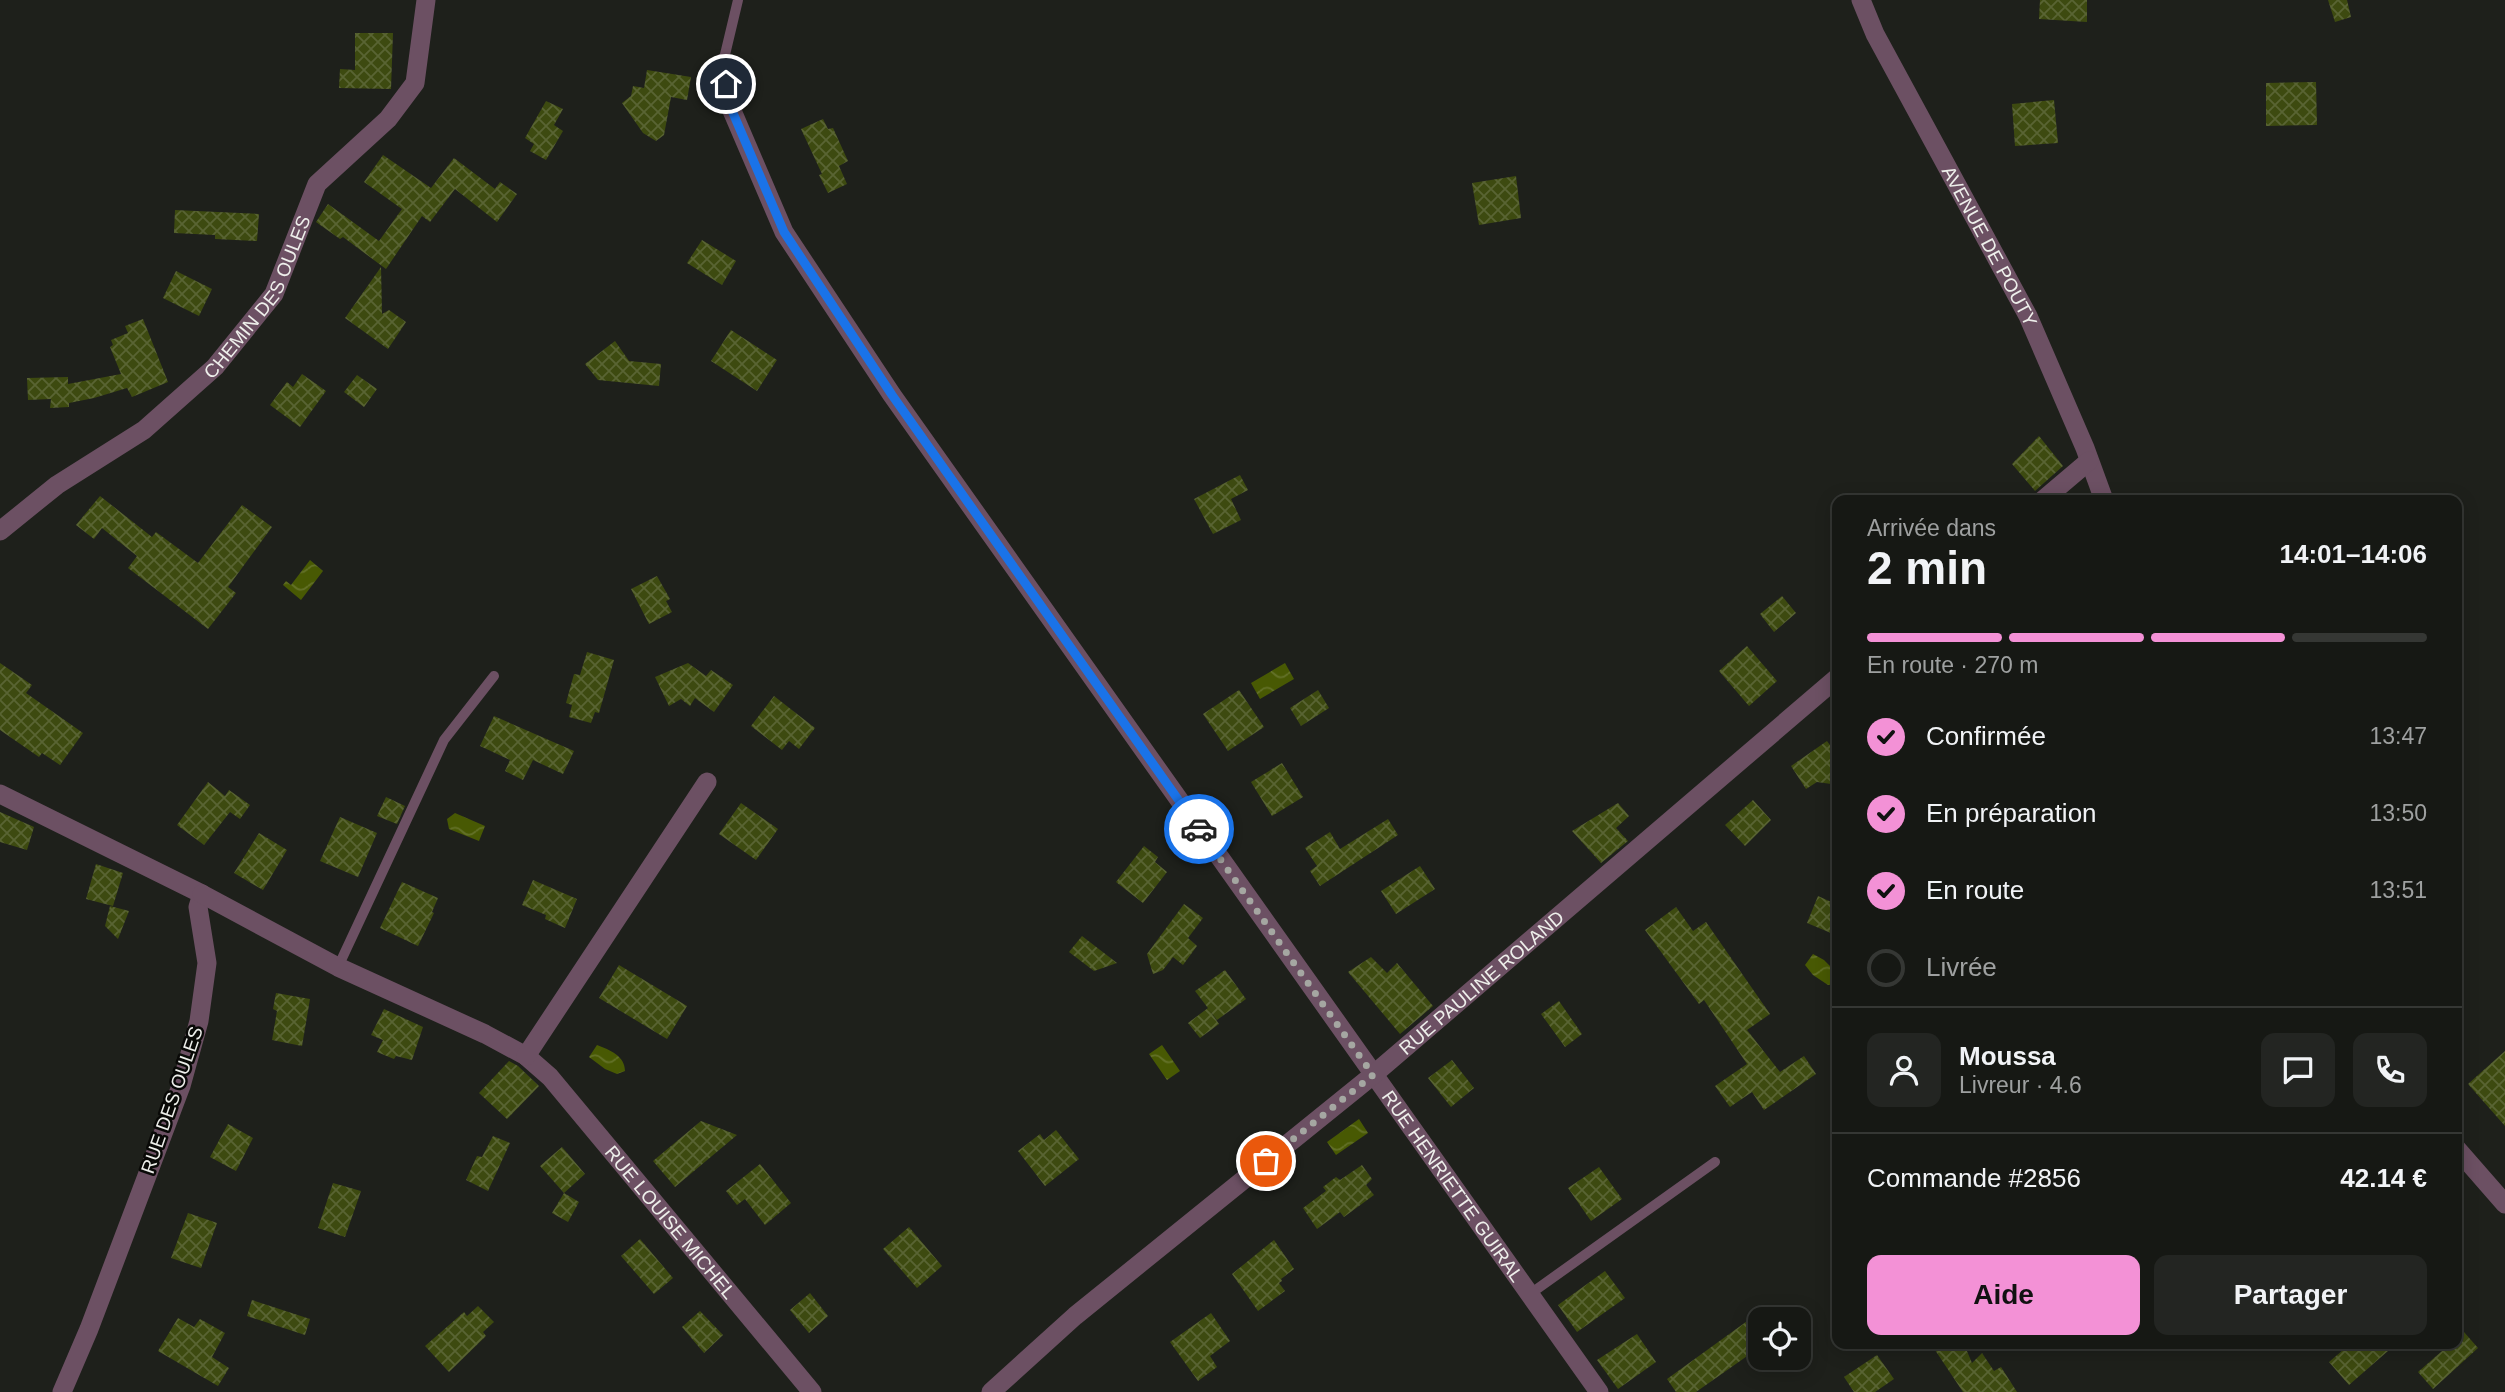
<!DOCTYPE html>
<html lang="fr">
<meta charset="utf-8">
<style>
body{margin:0;font-family:Helvetica,sans-serif;background:#232522;color:#f1f3f6;height:100vh;display:flex;flex-direction:column;font-size:26px;white-space:nowrap}
*{box-sizing:border-box;margin:0}
p{font-size:23px;color:#9ea0a0}
.icon{flex:none;width:38px;height:38px;fill:none;stroke:currentColor;stroke-width:2;stroke-linecap:round;stroke-linejoin:round}
.map{position:relative;flex:1;overflow:hidden}
.side{position:absolute;left:1832px;top:495px;width:630px;height:854px;display:flex;flex-direction:column;background:#161814;border-radius:14px;box-shadow:0 4px 18px #0003,0 0 0 2px #353734}
.side>*{flex:none}
.controls{position:absolute;left:1748px;top:1307px;display:grid;gap:14px}
.controls a{display:grid;place-items:center;width:63px;height:63px;border-radius:14px;background:#161814;box-shadow:0 4px 18px #0003,0 0 0 2px #353734;font-size:35px}
.pin{position:absolute;display:grid;place-items:center;width:60px;height:60px;color:#fff;margin:-30px;border:4px solid #fff;border-radius:50%;box-shadow:0 2px 7px #0007}
.courier{position:absolute;display:grid;place-items:center;width:70px;height:70px;margin:-35px;border:5px solid #1a73e8;border-radius:50%;background:#fff;color:#222;box-shadow:0 2px 9px #0007}
.headline em{font-style:normal;font-weight:600}
.headline div{display:flex;flex-direction:column-reverse}
.headline{display:flex;align-items:center;justify-content:space-between;height:119px;padding:0 35px}
h1{font-size:46px;font-weight:600;line-height:52px}
.bar{display:grid;grid-template-columns:repeat(4,1fr);gap:10px 7px;align-content:center;height:84px;padding:0 35px}
.bar i{height:9px;border-radius:5px;background:#353734}
.bar .selected{background:#f391d6}
.bar p{grid-column:span 4}
.line{display:flex;align-items:center;gap:18px;padding:0 35px;border-top:2px solid #353734}
.line div{flex:1}
.round{display:grid;place-items:center;flex:none;width:74px;height:74px;border-radius:14px;background:#232522}
ol{padding:0 35px;list-style:none}
li{display:flex;align-items:center;gap:21px;height:77px}
li p{margin-inline-start:auto}
li .icon{padding:7px;border-radius:50%;background:#f391d6;color:#111;stroke-width:4}
li:last-child{color:#9ea0a0}
li i{width:38px;height:38px;border:4px solid #353734;border-radius:50%}
.cta{display:flex;gap:14px;margin-top:auto;padding:14px 35px}
.cta a{flex:1;height:80px;border-radius:14px;background:#f391d6;color:#111;font-size:28px;font-weight:600;line-height:80px;text-align:center}
.cta a+a{background:#232522;color:#f1f3f6}
.map>svg:first-child{display:block}
.water{fill:url(#water-waves)}
.building{fill:url(#building-cross-hatch)}
.lines{fill:none;stroke-linecap:round;stroke-linejoin:round}
.service{stroke:#6c5063;stroke-width:10}
.minor{stroke:#6c5063;stroke-width:19}
.done{stroke:#a5a7a2;stroke-width:7;stroke-dasharray:0 12.6}
.route{stroke:#1a73e8;stroke-width:9}
.labels{text-anchor:middle;dominant-baseline:central;stroke-width:5;stroke-linejoin:round;paint-order:stroke}
.street-label{font-size:19px;fill:#eeefeb;stroke:#090907}
</style>
<div class="map">
<svg width="2505" height="1392" viewBox="0 0 2505 1392">
<defs>
<pattern id="water-waves" width="16" height="10" patternUnits="userSpaceOnUse" patternTransform="scale(1.75)"><rect width="16" height="10" fill="#485903"/><path d="M0 5q4-4 8 0t8 0" fill="none" stroke="#637128"/></pattern>
<pattern id="building-cross-hatch" width="8" height="8" patternUnits="userSpaceOnUse" patternTransform="scale(1.75)"><rect width="8" height="8" fill="#3d4a10"/><path d="M0 0l8 8M0 8l8-8" fill="none" stroke="#596433"/></pattern>
</defs>
<rect width="100%" height="100%" fill="#1e201b"/>
<path class="water" d="M310 560 323 571 301 600 283 585 286 581 291 585Z
M1285 663 1294 679 1260 699 1251 683Z
M455 813 485 826 479 841 449 829 447 819Z
M1813 954 1824 960 1837 973V984L1828 985 1813 975 1805 965Z
M597 1045C610 1050 625 1056 625 1071L617 1074 605 1069 589 1057Z
M1162 1045 1180 1071 1167 1080 1149 1054Z
M1359 1119 1368 1133 1336 1155 1327 1142Z"/>
<path class="building" d="M2040 0H2087V22L2039 19Z
M2328 0H2347L2351 17 2335 22Z
M355 33H393L391 89 339 88 340 69 355 70Z
M647 70 691 77 687 100 671 97 664 135 656 141 643 133 622 103 631 96 633 86 644 88Z
M2316 82 2317 125 2266 126V83Z
M2054 100 2058 143 2015 146 2012 104Z
M546 101 563 109 554 125 563 131 546 160 530 151 534 144 525 138Z
M823 119 828 129 833 128 848 161 839 166 847 184 828 193 819 175 822 174 801 129Z
M383 155 431 188 454 158 495 189 500 182 517 194 497 222 455 189 430 222 422 216 386 269 343 237 340 239 316 222 328 204 379 241 402 209 364 182Z
M1516 176 1521 218 1479 225 1472 183Z
M175 210 259 214 257 241 215 239V235L174 233Z
M702 240 736 261 722 285 687 263Z
M381 267 382 314 389 310 406 322 388 349 345 318Z
M176 271 212 289 199 316 163 298Z
M143 319 168 382 132 397 127 388 94 398 69 403V407L50 408 51 399 28 400 27 378 68 377V384L121 374 110 347 113 345 111 340 128 333 125 326Z
M731 330 777 360 757 391 711 361Z
M615 341 629 361 661 364 659 386 598 380 585 364Z
M302 374 326 391 300 427 270 405 287 382 293 387Z
M357 375 377 389 364 407 344 392Z
M2039 436 2063 466 2035 491 2012 464Z
M1240 475 1248 490 1231 499 1241 520 1213 534 1194 499Z
M100 496 152 537 156 532 198 563 242 505 272 527 228 587 236 593 208 629 128 568 137 556 102 528 94 539 76 525Z
M657 576 670 599 666 601 672 612 649 624 631 589Z
M1782 596 1796 613 1774 632 1760 614Z
M1747 646 1777 681 1749 706 1719 671Z
M587 652 614 660 599 713 595 712 591 723 569 717 572 705 566 703 574 674 580 675Z
M0 663 32 685 26 693 83 733 60 765 42 753 39 757 0 730Z
M688 663 706 676 711 670 733 685 714 712 695 698 690 706 681 699 669 706 655 677Z
M1239 690 1264 727 1228 751 1203 714Z
M1318 690 1329 708 1301 726 1290 708Z
M774 696 815 728 799 749 789 741 782 750 751 726Z
M494 716 574 751 563 774 533 760 523 780 505 771 510 760 480 746Z
M1827 741 1838 756V785L1817 782 1806 789 1791 766Z
M1282 763 1303 797 1272 816 1251 782Z
M208 782 225 796 229 790 250 805 240 819 230 812 204 845 177 825Z
M386 797 405 806 397 824 377 816Z
M1753 800 1771 820 1745 846 1725 825Z
M741 803 778 829 756 860 719 834Z
M1618 803 1629 816 1616 828 1628 841 1601 863 1572 831Z
M0 812 34 827 27 850 0 842Z
M340 817 377 833 358 877 320 861Z
M1388 819 1398 835 1320 886 1310 871 1317 866 1305 848 1330 832 1340 849Z
M259 833 287 850 263 890 234 873Z
M1144 846 1158 857 1155 862 1167 872 1143 903 1116 882Z
M96 864 123 873 113 906 86 899Z
M1420 866 1435 889 1396 914 1381 891Z
M533 880 577 899 565 928 545 919 546 915 522 905Z
M402 882 438 898 432 912 434 913 418 946 380 928Z
M1818 896 1838 905V936L1807 923Z
M1184 904 1203 918 1188 938 1197 946 1183 965 1173 957 1163 970 1153 974 1147 954Z
M110 906 129 911 118 939 105 926Z
M1676 907 1693 931 1706 922 1770 1014 1747 1030 1780 1072 1804 1056 1816 1074 1764 1110 1752 1092 1730 1107 1715 1086 1747 1064 1704 1000 1699 1004 1645 930Z
M1082 936 1117 963 1094 971 1069 952Z
M1371 957 1387 973 1397 963 1433 1006 1400 1034 1348 972Z
M619 965 687 1006 667 1039 599 998Z
M1225 970 1246 999 1217 1020 1195 991Z
M276 993 310 999 302 1046 272 1040 277 1011 273 1009Z
M1559 1001 1582 1034 1565 1047 1541 1014Z
M1208 1008 1219 1024 1200 1038 1188 1023Z
M384 1009 423 1027 412 1060 396 1056 394 1059 377 1052 383 1040 371 1035Z
M2505 1051V1126L2468 1084Z
M1452 1060 1474 1088 1451 1107 1428 1078Z
M509 1061 518 1066 539 1086 507 1119 479 1093Z
M701 1121 737 1135 675 1187 653 1161Z
M228 1124 253 1138 236 1171 210 1157Z
M1056 1130 1079 1159 1045 1186 1018 1151 1040 1134 1044 1140Z
M493 1136 510 1143 488 1191 466 1180 477 1156 482 1157Z
M562 1147 585 1174 564 1193 540 1166Z
M760 1164 791 1203 765 1225 745 1199 737 1205 726 1191Z
M1362 1165 1372 1179 1366 1185 1374 1195 1344 1217 1340 1212 1317 1229 1303 1208 1326 1191 1323 1187 1336 1177 1340 1180Z
M1599 1167 1622 1199 1591 1221 1568 1188Z
M333 1183 361 1191 345 1237 318 1228Z
M564 1193 579 1202 568 1222 552 1213Z
M188 1213 217 1223 201 1268 171 1258Z
M909 1227 942 1266 917 1288 883 1249Z
M640 1239 673 1278 654 1294 621 1256Z
M1274 1240 1294 1269 1281 1279 1282 1281 1279 1283 1285 1291 1258 1311 1232 1274Z
M1605 1271 1625 1298 1577 1332 1558 1305Z
M810 1293 828 1316 809 1333 790 1310Z
M252 1300 310 1319 305 1335 247 1316Z
M478 1306 494 1322 483 1332 486 1336 449 1372 425 1346 464 1312 467 1316Z
M700 1311 723 1335 704 1353 682 1327Z
M1211 1313 1230 1341 1210 1356 1217 1367 1198 1381 1170 1342Z
M178 1318 194 1327 200 1319 225 1333 212 1357 229 1368 218 1386 158 1351Z
M1750 1319 1760 1333V1347L1696 1392H1676L1667 1379Z
M2464 1332 2478 1348 2433 1389 2418 1372 2450 1344H2457V1338Z
M1637 1334 1656 1362 1618 1389 1597 1360Z
M1931 1344H1964L1972 1363 1982 1353 1994 1371 2001 1367 2017 1392H1963Z
M2350 1344H2396L2349 1385 2329 1362Z
M1877 1355 1894 1379 1875 1392H1854L1844 1377Z"/>
<g class="lines">
<path class="service" d="M723 63 738 0
M338 967 444 740 494 676
M1530 1294 1715 1162"/>
<g class="minor">
<path id="s1" d="M1861 0 1875 34 2028 316 2085 448 2104 500"/>
<path id="s2" d="M723 63 730 106 784 232 892 395 1599 1392"/>
<path d="M2043 500 2089 461"/>
<path id="s3" d="M0 531 57 485 144 430 215 367 274 294 317 184 388 119 415 83 426 0"/>
<path d="M0 794 202 894 198 907 207 963 199 1021 181 1086 89 1329 62 1392"/>
<path id="s4" d="M202 894 338 967 485 1034 526 1056 550 1077 812 1392"/>
<path d="M526 1056 707 782"/>
<path d="M2457 1149 2505 1204"/>
<path id="s5" d="M991 1392 1075 1316 1373 1075 1838 677"/>
</g>
</g>
<g class="lines">
<path class="done" d="M1199 829 1373 1075 1266 1161"/>
<path class="route" d="M726 84 730 106 784 232 892 395 1199 829"/>
</g>
<g class="labels">
<g class="street-label">
<text stroke="none"><textPath href="#s1" startOffset="278">AVENUE DE POUTY</textPath></text>
<text stroke="none"><textPath href="#s3" startOffset="354">CHEMIN DES OULES</textPath></text>
<text stroke="none"><textPath href="#s5" startOffset="639">RUE PAULINE ROLAND</textPath></text>
<text transform="translate(172 1100) rotate(-71)">RUE DES OULES</text>
<text stroke="none"><textPath href="#s2" startOffset="1346">RUE HENRIETTE GUIRAL</textPath></text>
<text stroke="none"><textPath href="#s4" startOffset="583">RUE LOUISE MICHEL</textPath></text>
</g>
</g>
</svg>
<div class="controls">
<a><svg class="icon" aria-label="locate" viewBox="0 0 24 24"><circle cx="12" cy="12" r="6"/><path d="M12 2v4M12 18v4M2 12h4M18 12h4"/></svg></a>
</div>
<div class="pin" style="left:1266px;top:1161px;background:#ea580c"><svg class="icon" aria-label="bag" viewBox="0 0 24 24"><path d="M5 8h14l-1 12H6zM9 8a3 3 0 0 1 6 0"/></svg></div>
<div class="pin" style="left:726px;top:84px;background:#1f2937"><svg class="icon" aria-label="home" viewBox="0 0 24 24"><path d="M3 11l9-7 9 7M6 9v11h12V9"/></svg></div>
<div class="courier" style="left:1199px;top:829px"><svg class="icon" aria-label="car" viewBox="0 0 24 24"><path d="M5 17H2v-5l4-1 3-4h7l3 4 3 1v5h-3M9 17h6M6 11h13"/><circle cx="7" cy="17" r="2"/><circle cx="17" cy="17" r="2"/></svg></div>
<section class="side">
<div class="headline"><div><h1>2 min</h1><p>Arrivée dans</p></div><em>14:01–14:06</em></div>
<div class="bar"><i class="selected"></i><i class="selected"></i><i class="selected"></i><i></i><p>En route · 270 m</p></div>
<ol>
<li><svg class="icon" aria-label="check" viewBox="0 0 24 24"><path d="M5 12l5 5 9-10"/></svg>Confirmée<p>13:47</p></li>
<li><svg class="icon" aria-label="check" viewBox="0 0 24 24"><path d="M5 12l5 5 9-10"/></svg>En préparation<p>13:50</p></li>
<li><svg class="icon" aria-label="check" viewBox="0 0 24 24"><path d="M5 12l5 5 9-10"/></svg>En route<p>13:51</p></li>
<li><i></i>Livrée</li>
</ol>
<div class="line" style="height:126px"><a class="round"><svg class="icon" aria-label="person" viewBox="0 0 24 24"><circle cx="12" cy="8" r="4"/><path d="M4 21q1-7 8-7t8 7"/></svg></a><div><b>Moussa</b><p>Livreur · 4.6</p></div><a class="round"><svg class="icon" aria-label="chat" viewBox="0 0 24 24"><path d="M4 5h16v11H9l-5 4z"/></svg></a><a class="round"><svg class="icon" aria-label="phone" viewBox="0 0 24 24"><path d="M5 4h4l2 5-3 2q2 4 5 5l2-3 5 2v4C11 20 4 13 5 4z"/></svg></a></div>
<div class="line" style="height:91px"><div>Commande #2856</div><b>42.14 €</b></div>
<div class="cta"><a>Aide</a><a>Partager</a></div>
</section>
</div>
